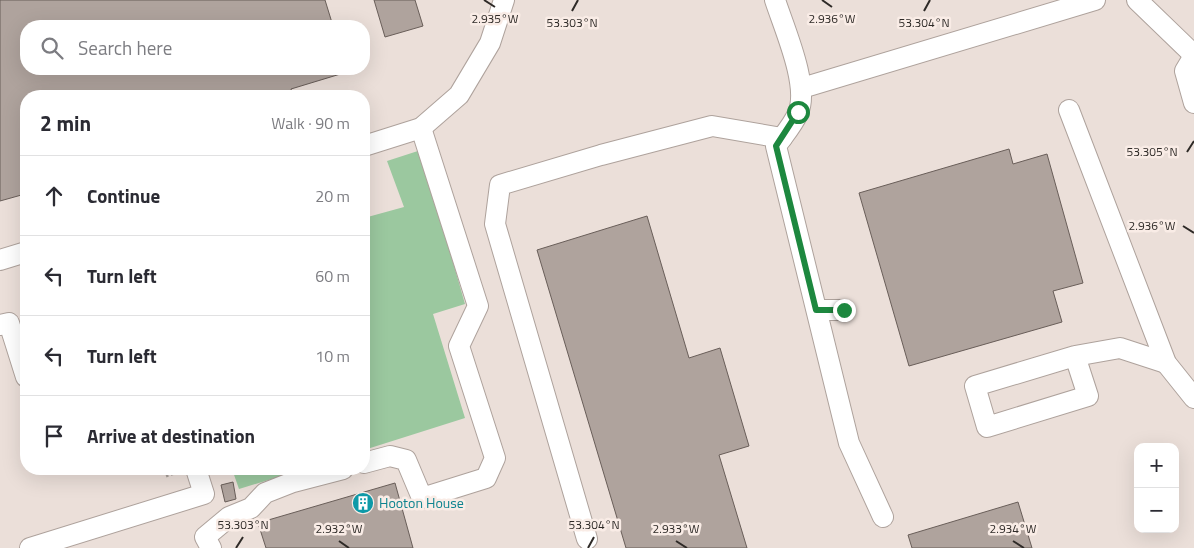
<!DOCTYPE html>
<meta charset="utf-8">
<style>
:root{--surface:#fff;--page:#f2f2f3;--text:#2b2b33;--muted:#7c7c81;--line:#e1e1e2}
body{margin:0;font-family:"Titillium Web",sans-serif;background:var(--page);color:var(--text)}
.controls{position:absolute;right:15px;bottom:15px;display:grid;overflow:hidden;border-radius:10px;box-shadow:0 5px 20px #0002}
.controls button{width:45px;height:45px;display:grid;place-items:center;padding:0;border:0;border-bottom:1px solid var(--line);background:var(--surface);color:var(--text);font:25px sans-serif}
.stop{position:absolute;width:15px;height:15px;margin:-11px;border:4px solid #1d883f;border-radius:50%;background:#fff}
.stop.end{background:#1d883f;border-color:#fff;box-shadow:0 1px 5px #0008}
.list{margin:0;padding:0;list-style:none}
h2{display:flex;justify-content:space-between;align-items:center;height:65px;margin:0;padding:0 20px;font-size:21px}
h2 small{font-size:16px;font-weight:400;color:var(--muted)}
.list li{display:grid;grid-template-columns:32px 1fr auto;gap:15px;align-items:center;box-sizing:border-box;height:80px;padding:0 20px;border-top:1px solid var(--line)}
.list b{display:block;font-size:19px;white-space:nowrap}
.list em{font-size:16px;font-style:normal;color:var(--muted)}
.icon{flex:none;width:28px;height:28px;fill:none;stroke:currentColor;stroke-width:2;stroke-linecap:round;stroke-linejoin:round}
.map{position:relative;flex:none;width:1194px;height:548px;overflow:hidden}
.search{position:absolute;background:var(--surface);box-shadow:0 5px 20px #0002;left:20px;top:20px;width:350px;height:55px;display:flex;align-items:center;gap:12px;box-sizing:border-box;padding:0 18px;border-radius:20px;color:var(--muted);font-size:19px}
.panel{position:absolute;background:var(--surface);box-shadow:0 5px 20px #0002;left:20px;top:90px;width:350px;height:385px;border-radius:20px}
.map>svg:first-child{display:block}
</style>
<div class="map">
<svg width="1194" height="548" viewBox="0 0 1194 548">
<rect width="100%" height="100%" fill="#ebdfd9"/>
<g fill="#9bc89f">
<path d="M421 150 465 304 433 314 465 418 364 450V218L404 207 387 161Z"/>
<path d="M232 469H304L239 489Z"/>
</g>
<g fill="#afa39d" stroke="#695e59">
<path d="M0 0H325L333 26H26V69H346L347 72 291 89 293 96H26V195L25 194 0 201Z"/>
<path d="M374 0H415L423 26 385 37Z"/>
<path d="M1009 149 1013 164 1047 154 1083 283 1053 291 1062 322 909 366 859 193Z"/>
<path d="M647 216 689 358 720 348 749 446 719 455 747 548H626L537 250Z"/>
<path d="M233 482 236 499 225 502 221 485Z"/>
<path d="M395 483 413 548H266L258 523Z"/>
<path d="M1018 502 1032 548H912L908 535Z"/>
</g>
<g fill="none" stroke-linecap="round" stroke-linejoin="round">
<g stroke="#aea29c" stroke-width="22">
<g id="minor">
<path d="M775 0C784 28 810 86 798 113 793 125 783 136 776 146L849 443 883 517"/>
<path d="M1137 0 1194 55"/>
<path d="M1194 56 1185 71 1194 103"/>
<path d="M802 88 1095 0"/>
<path d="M1069 110 1166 363 1194 398"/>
<path d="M364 146 421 128 459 95 490 43 504 0"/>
<path d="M0 260 26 252"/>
<path d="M817 310H843"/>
<path d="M0 325 9 323 26 377"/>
<path d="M1075 356 975 386 987 427 1088 396 1075 356 1120 348 1166 363"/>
<path d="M364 463 390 456 406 460 422 498 486 478 495 458 459 346 478 306 421 128"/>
<path d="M587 539 495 224 500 185 601 155 712 126 782 138"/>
<path d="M30 548 204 494 196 469"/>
<path d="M211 548 205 537 229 517 251 508 265 493 293 482 343 469"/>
</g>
</g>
<g stroke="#a69d98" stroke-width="3" stroke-dasharray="2.5 2.5" stroke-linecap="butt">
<path d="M255 469 267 473"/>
<path d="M166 476 180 471"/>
</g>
<use href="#minor" stroke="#fff" stroke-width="20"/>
</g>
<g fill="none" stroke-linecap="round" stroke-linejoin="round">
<path stroke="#1d883f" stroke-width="6" d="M798 112 776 146 816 310H844"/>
</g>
<path fill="none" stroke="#2e2a27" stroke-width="2" d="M484 0 495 7M822 0 832 7M572 11 578 0M924 11 930 0M1187 152 1194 141M1183 226 1194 233M339 541 349 548M676 541 687 548M1013 541 1024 548M236 548 243 537M588 548 594 537"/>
<defs>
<g id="building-disc" transform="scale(1.125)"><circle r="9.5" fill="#0f9aa8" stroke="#f9ece6"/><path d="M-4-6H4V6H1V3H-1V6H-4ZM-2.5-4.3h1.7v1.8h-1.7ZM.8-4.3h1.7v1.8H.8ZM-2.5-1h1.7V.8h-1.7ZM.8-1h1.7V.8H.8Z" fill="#fff"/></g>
</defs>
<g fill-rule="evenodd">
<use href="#building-disc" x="363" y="503"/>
</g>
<g text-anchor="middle" stroke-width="5" stroke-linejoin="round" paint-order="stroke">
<g font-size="14" fill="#0d838f" stroke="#f9ece6" text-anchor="start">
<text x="379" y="508">Hooton House</text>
</g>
</g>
<g font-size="12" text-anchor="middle" fill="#2e2a27" stroke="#f9ece6" stroke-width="5" stroke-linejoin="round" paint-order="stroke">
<text x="495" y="23">2.935°W</text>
<text x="832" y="23">2.936°W</text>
<text x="572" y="27">53.303°N</text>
<text x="924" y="27">53.304°N</text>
<text x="1152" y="156">53.305°N</text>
<text x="1152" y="230">2.936°W</text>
<text x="243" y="529">53.303°N</text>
<text x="594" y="529">53.304°N</text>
<text x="339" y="533">2.932°W</text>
<text x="676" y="533">2.933°W</text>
<text x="1013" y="533">2.934°W</text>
</g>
</svg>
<div class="controls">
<button>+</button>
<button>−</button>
</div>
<div class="stop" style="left:798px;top:112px"></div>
<div class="stop end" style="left:844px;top:310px"></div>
<div class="search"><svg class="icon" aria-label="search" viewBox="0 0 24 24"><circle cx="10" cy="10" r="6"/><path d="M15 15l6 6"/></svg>Search here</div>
<section class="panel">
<h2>2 min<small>Walk · 90 m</small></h2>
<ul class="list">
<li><svg class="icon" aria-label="ahead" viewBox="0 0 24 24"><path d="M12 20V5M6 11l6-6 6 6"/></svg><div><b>Continue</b></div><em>20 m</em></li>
<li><svg class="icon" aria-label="left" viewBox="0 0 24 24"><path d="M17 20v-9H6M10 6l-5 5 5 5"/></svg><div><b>Turn left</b></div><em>60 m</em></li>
<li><svg class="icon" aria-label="left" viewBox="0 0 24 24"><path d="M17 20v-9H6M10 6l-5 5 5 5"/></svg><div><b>Turn left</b></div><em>10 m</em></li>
<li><svg class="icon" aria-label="arrive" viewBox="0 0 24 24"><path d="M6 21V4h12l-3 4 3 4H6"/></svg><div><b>Arrive at destination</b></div></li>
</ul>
</section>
</div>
